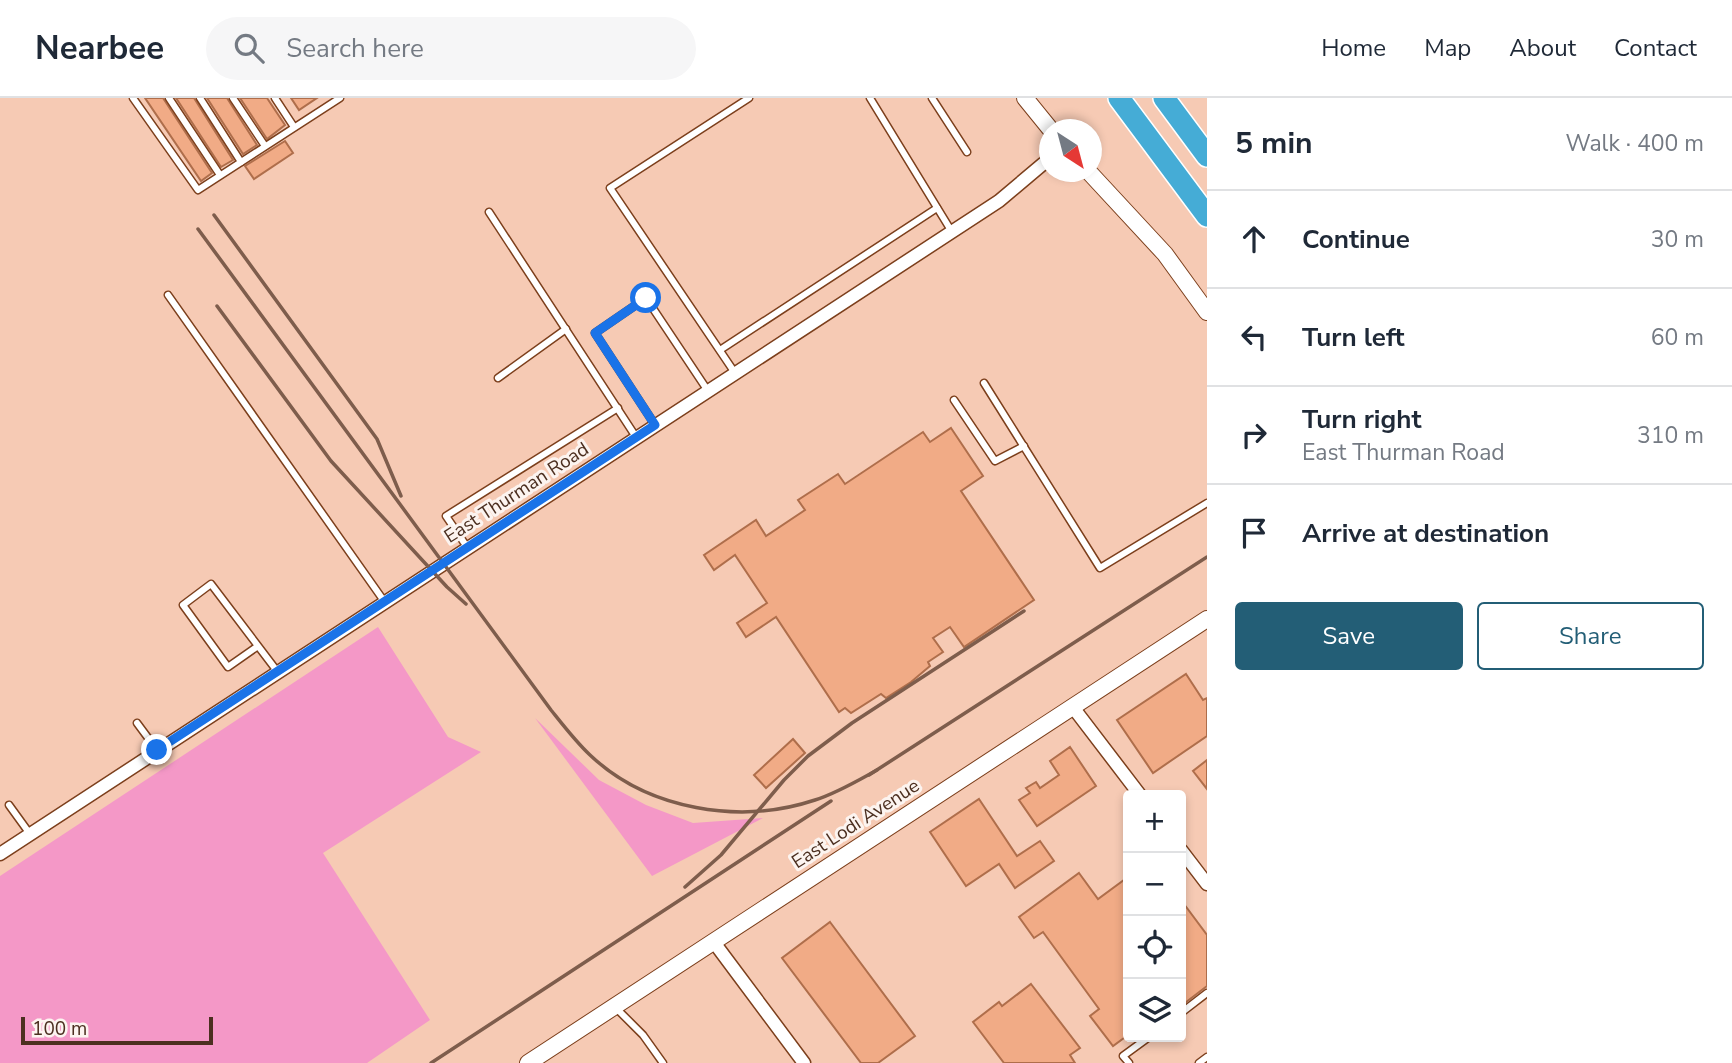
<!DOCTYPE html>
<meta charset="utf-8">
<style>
:root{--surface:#fff;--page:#f6f6f7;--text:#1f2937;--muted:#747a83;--line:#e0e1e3;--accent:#235e76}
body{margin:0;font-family:"Nunito Sans",sans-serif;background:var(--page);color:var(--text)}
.controls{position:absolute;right:21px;bottom:21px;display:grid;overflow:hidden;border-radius:7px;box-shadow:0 4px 10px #0003}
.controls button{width:63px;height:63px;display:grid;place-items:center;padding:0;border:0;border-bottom:2px solid var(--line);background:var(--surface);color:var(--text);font:35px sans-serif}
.compass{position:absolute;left:1039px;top:21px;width:63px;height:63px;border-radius:50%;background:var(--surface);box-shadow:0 4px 10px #0003;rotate:144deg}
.scale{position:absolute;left:21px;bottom:18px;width:192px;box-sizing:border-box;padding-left:7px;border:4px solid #4c2f20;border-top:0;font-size:19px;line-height:24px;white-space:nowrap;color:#4c2f20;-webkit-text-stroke:5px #fcf4f0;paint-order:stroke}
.stop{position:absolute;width:21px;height:21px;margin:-16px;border:5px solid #1a73e8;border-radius:50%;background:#fff}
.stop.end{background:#1a73e8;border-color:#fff;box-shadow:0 2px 7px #0008}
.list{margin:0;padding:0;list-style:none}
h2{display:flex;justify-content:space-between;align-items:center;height:91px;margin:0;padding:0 28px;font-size:30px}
h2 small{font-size:23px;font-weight:400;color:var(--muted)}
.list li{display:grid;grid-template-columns:46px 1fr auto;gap:21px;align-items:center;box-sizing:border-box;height:98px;padding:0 28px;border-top:2px solid var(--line)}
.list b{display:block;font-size:26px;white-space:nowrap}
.list p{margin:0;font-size:23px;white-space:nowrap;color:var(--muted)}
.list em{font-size:23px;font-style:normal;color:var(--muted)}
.actions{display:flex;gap:14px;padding:21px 28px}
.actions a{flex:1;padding:16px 0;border:2px solid var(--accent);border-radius:7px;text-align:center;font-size:24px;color:var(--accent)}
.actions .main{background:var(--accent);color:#fff}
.icon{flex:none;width:38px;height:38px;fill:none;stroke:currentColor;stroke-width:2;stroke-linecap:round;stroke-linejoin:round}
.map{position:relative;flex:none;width:1207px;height:965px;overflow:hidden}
header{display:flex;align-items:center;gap:42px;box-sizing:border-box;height:98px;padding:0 35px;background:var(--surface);border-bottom:2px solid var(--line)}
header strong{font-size:33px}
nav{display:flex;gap:38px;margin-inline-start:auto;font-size:24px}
.search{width:490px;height:63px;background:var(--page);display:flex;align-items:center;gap:18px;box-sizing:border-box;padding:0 24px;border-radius:38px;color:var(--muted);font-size:26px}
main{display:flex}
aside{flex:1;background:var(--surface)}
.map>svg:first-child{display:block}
</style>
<header>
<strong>Nearbee</strong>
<div class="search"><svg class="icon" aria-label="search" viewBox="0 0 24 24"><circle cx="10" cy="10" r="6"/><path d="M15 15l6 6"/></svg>Search here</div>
<nav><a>Home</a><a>Map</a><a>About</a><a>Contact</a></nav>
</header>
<main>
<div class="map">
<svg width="1207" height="965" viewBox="0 0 1207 965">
<rect width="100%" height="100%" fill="#f6cab4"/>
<g fill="#f498c7">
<path d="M378 529 448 639 481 654 323 755 430 922 367 965H0V778Z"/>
<path d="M535 620 599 682 646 707 693 725 763 720 652 778Z"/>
</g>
<g fill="#f1ab86" stroke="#af6e4b" stroke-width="2">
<path d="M145 0H163L212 75 201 83Z"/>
<path d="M176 0H194L233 62 221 69Z"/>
<path d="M207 0H227L257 47 243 56Z"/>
<path d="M240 0H267L285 27 267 41Z"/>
<path d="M291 0H317L299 12Z"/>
<path d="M285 43 293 55 254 81 245 68Z"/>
<path d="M951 330 983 378 961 393 1034 502 964 549 950 529 933 540 943 554 928 564 930 568 911 584 886 600 881 596 851 615 845 610 839 614 776 519 746 539 737 525 767 505 735 457 714 472 704 457 756 422 766 438 805 412 798 402 838 376 845 386 923 334 930 344Z"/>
<path d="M1186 576 1203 602 1207 600V638L1153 675 1117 622Z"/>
<path d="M793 641 805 655 766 690 754 677Z"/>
<path d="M1070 649 1096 688 1037 728 1019 702 1030 695 1026 690 1036 684 1040 690 1059 677 1050 663Z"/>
<path d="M1207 662V691L1193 673Z"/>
<path d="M979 701 1017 758 1040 743 1054 763 1015 790 999 766 966 788 930 734Z"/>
<path d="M1079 775 1098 801 1128 779V937L1113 948 1090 918 1099 911 1043 834 1034 840 1019 819Z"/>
<path d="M1181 802 1207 837V888L1181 908Z"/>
<path d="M830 824 915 938 878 965H861L782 860Z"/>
<path d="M1031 886 1080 950 1070 957 1075 965H1004L973 924 999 904 1002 908Z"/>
</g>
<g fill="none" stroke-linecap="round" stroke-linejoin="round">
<g stroke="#7c3f1c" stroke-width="9">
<g id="lane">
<path d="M133 0 198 92 340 0"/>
<path d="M169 0 220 77"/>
<path d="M200 0 241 64"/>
<path d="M233 0 265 48"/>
<path d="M275 0 294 29"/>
<path d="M870 0 952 134"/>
<path d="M932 0 967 54"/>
<path d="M489 114 636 339"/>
<path d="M168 197 384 503"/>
<path d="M720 252 937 110"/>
<path d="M735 275 610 90 749 0"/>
<path d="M498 280 566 231"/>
<path d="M984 285 1100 470 1207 405"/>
<path d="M954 302 995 363 1024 348"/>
<path d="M655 327 595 235 646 200 708 293"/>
<path d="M467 449 446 418 618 310"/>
<path d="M258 548 228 569 183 507 211 486 277 573"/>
<path d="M137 625 157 652"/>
<path d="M9 707 30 736"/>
<path d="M616 910 643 937 663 965"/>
<path d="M1181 915 1207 895"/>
<path d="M1129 965 1123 958 1149 939"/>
<path d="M1199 965 1207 959"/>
</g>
</g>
<g stroke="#7c3f1c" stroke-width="15">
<g id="street">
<path d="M1072 608 1140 697"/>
<path d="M1181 752 1207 786"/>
<path d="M0 756 999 103 1050 60"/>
<path d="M713 843 804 965"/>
</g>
</g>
<g stroke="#7c3f1c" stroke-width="18">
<g id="secondary">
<path d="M1025 0 1051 32"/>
<path d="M1089 74 1165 156 1207 214"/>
<path d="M528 965 1207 521"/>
</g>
</g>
<g stroke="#fff" stroke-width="24">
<g id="highway">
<path d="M1119 0 1207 118"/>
<path d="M1164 0 1207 58"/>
</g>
</g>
<use href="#lane" stroke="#fff" stroke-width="6"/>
<use href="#street" stroke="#fff" stroke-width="12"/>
<use href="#secondary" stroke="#fff" stroke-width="16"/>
<use href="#highway" stroke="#45acd6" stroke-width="21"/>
<g stroke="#7e5d4c" stroke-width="3.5">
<path d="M214 117 377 341 401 398"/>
<path d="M198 131 551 612C563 627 576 644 590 657 648 712 740 727 815 702 837 695 857 683 877 672"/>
<path d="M217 208 331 363 447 489 466 506"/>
<path d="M869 677 1207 459"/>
<path d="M685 789 721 757 784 682 808 658 852 625 1024 513"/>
<path d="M431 965 831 703"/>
</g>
</g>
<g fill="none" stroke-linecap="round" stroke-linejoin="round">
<path stroke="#1a73e8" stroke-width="9" d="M157 652 655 327 595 235 646 200"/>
</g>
<g text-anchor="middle" stroke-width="6" stroke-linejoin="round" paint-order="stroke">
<g font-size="19" fill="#4c2f20" stroke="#fcf4f0">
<text transform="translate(516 394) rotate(-33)" y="7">East Thurman Road</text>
<text transform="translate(855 725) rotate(-33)" y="7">East Lodi Avenue</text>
</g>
</g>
</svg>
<div class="controls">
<button>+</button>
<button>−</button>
<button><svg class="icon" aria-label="locate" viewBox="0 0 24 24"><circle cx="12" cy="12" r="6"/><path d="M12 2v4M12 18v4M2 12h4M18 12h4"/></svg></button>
<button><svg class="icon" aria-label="layers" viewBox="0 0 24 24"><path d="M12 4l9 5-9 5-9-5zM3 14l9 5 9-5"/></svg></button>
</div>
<svg class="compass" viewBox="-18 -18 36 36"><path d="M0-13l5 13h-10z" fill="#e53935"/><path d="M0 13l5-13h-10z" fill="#747a83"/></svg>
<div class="scale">100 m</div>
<div class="stop" style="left:646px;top:200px"></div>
<div class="stop end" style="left:157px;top:652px"></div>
</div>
<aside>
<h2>5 min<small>Walk · 400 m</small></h2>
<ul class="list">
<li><svg class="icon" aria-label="ahead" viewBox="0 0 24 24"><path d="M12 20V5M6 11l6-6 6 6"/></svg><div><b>Continue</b></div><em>30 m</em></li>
<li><svg class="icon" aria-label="left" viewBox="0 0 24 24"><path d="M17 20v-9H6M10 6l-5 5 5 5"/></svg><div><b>Turn left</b></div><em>60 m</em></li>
<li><svg class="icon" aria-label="right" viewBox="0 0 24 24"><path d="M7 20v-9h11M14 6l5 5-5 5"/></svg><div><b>Turn right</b><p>East Thurman Road</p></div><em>310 m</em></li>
<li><svg class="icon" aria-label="arrive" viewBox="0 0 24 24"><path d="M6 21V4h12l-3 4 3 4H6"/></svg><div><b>Arrive at destination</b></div></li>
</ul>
<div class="actions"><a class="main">Save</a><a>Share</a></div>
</aside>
</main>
